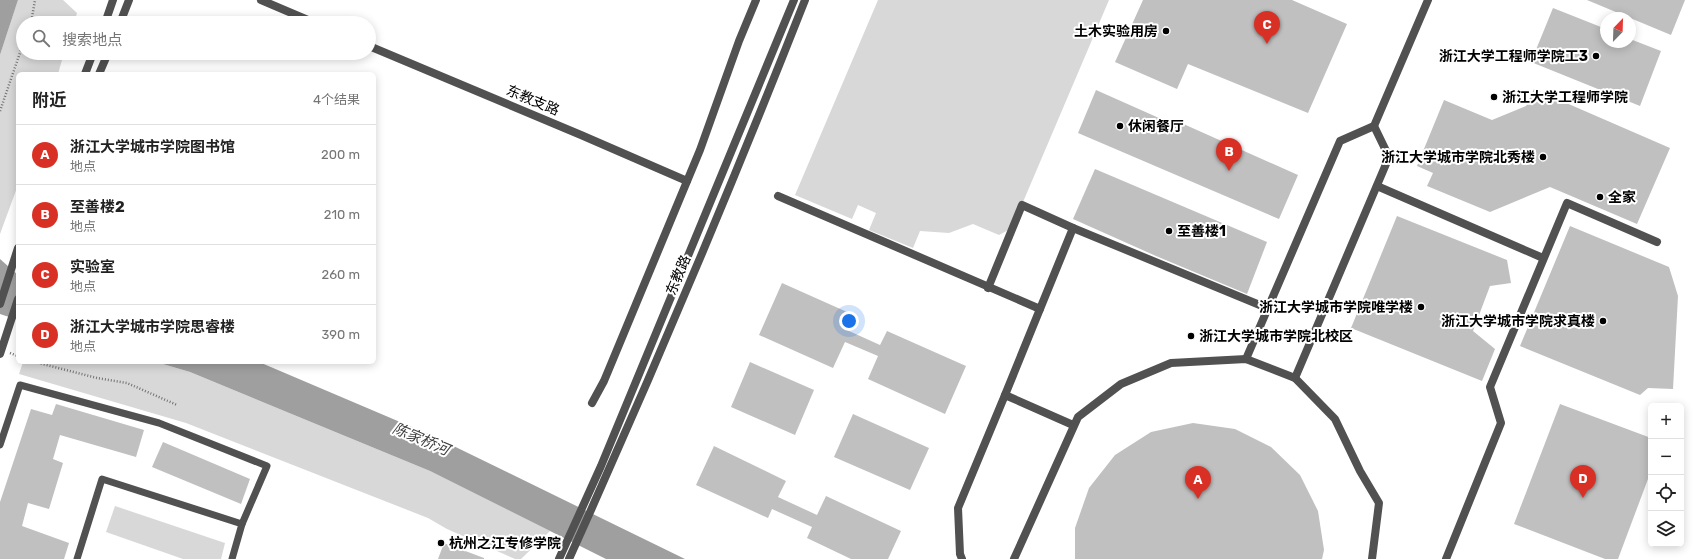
<!DOCTYPE html>
<html lang="zh">
<meta charset="utf-8">
<style>
:root{--surface:#fff;--page:#f6f6f6;--text:#222;--muted:#767676;--line:#e0e0e0;--accent:#d93025}
body{margin:0;font-family:Rubik,"Noto Sans SC",sans-serif;background:var(--page);color:var(--text)}
.controls{position:absolute;right:12px;bottom:12px;display:grid;overflow:hidden;border-radius:6px;box-shadow:0 2px 10px #0003}
.controls button{width:36px;height:36px;display:grid;place-items:center;padding:0;border:0;border-bottom:1px solid var(--line);background:var(--surface);color:var(--text);font:20px sans-serif}
.compass{position:absolute;left:1600px;top:12px;width:36px;height:36px;border-radius:50%;background:var(--surface);box-shadow:0 2px 10px #0003;rotate:23deg}
.you{position:absolute;left:849px;top:321px;width:14px;height:14px;margin:-10px;border:3px solid #fff;border-radius:50%;background:#1a73e8;box-shadow:0 0 0 6px #1a73e833}
.badge{display:grid;place-items:center;width:26px;height:26px;border-radius:50%;background:var(--accent);color:#fff;font-size:13px;font-weight:700}
.pin{position:absolute;translate:-50% -33px;filter:drop-shadow(0 1px 2px #0008)}
.pin::after{content:'';position:absolute;top:21px;width:14px;height:12px;background:inherit;clip-path:polygon(0 0,100% 0,50% 100%)}
.list{margin:0;padding:0;list-style:none}
h2{display:flex;justify-content:space-between;align-items:center;height:52px;margin:0;padding:0 16px;font-size:17px}
h2 small{font-size:13px;font-weight:400;color:var(--muted)}
.list li{display:grid;grid-template-columns:26px 1fr auto;gap:12px;align-items:center;box-sizing:border-box;height:60px;padding:0 16px;border-top:1px solid var(--line)}
.list b{display:block;font-size:15px;white-space:nowrap}
.list p{margin:0;font-size:13px;white-space:nowrap;color:var(--muted)}
.list em{font-size:13px;font-style:normal;color:var(--muted)}
.icon{flex:none;width:22px;height:22px;fill:none;stroke:currentColor;stroke-width:2;stroke-linecap:round;stroke-linejoin:round}
.map{position:relative;flex:none;width:1696px;height:559px;overflow:hidden}
.search{position:absolute;background:var(--surface);box-shadow:0 2px 10px #0003;left:16px;top:16px;width:360px;height:44px;display:flex;align-items:center;gap:10px;box-sizing:border-box;padding:0 14px;border-radius:22px;color:var(--muted);font-size:15px}
.panel{position:absolute;background:var(--surface);box-shadow:0 2px 10px #0003;left:16px;top:72px;width:360px;height:292px;border-radius:6px}
.map>svg:first-child{display:block}
</style>
<div class="map">
<svg width="1696" height="559" viewBox="0 0 1696 559">
<rect width="100%" height="100%" fill="#fff"/>
<g fill="#d8d8d8">
<path d="M18 0H63L77 13 74 23H23V53H64L58 74H18V185L0 234V55Z"/>
<path d="M878 0H1109L1012 228 999 235 973 224 949 233 920 231 913 248 869 230 876 213 858 205 852 219 795 195Z"/>
<path d="M23 362H156L190 372 430 471 550 531 521 559H515L447 529 428 518 186 423 19 374Z"/>
<path d="M115 506 225 543 221 559H183L106 532Z"/>
</g>
<g fill="#9f9f9f">
<path d="M0 0H18L0 55Z"/>
<path d="M0 259 18 275V320L0 314Z"/>
<path d="M156 362H259L433 436 685 559H606L430 471 190 372Z"/>
</g>
<g fill="#c0c0c0">
<path d="M1143 0H1292L1347 24 1308 113 1188 64 1177 89 1115 62Z"/>
<path d="M1587 0H1685L1671 35Z"/>
<path d="M1553 8 1606 29V42H1630V39L1661 51 1640 106 1531 62Z"/>
<path d="M1534 89 1670 148 1637 224 1550 187 1490 212 1427 186 1433 173 1417 166 1444 100 1492 120 1526 106Z"/>
<path d="M1096 90 1177 126 1179 122 1298 175 1279 219 1078 133Z"/>
<path d="M1095 169 1267 242 1247 294 1156 256 1073 219Z"/>
<path d="M1397 216 1507 260 1511 283 1490 286 1473 331 1495 349 1482 381 1351 328Z"/>
<path d="M1570 226 1669 267 1678 296 1673 389 1648 388 1640 395 1520 346Z"/>
<path d="M782 283 856 316 849 331 880 345 887 331 966 366 945 414 868 379 878 356 845 342 833 368 759 335Z"/>
<path d="M750 362 814 390 795 435 731 407Z"/>
<path d="M56 404 144 430 136 457 60 435 53 459 63 463 49 509 28 503 22 526 69 543 64 559H0V502L31 409 52 415Z"/>
<path d="M1560 404 1651 438V471L1618 559H1605L1514 524Z"/>
<path d="M853 414 929 448 910 490 834 457Z"/>
<path d="M1193 423 1235 429 1271 447 1300 475 1318 511 1324 550 1322 559H1075V528L1089 488 1115 455 1151 432Z"/>
<path d="M163 442 250 479 241 504 152 467Z"/>
<path d="M714 446 786 481 778 497 817 515 826 496 901 531 888 559H851L807 538 812 527 772 509 768 518 696 485Z"/>
<path d="M444 543 484 558V559H438Z"/>
</g>
<g fill="none" stroke-linecap="round" stroke-linejoin="round">
<g stroke="#737373" stroke-width="2.5" stroke-dasharray="1 2" stroke-linecap="butt">
<path d="M31 23 35 0"/>
<path d="M0 111 23 44"/>
<path d="M10 353 18 356"/>
<path d="M35 362 97 378 127 383 177 405"/>
</g>
<g stroke="#515151" stroke-width="7">
<path d="M0 445 20 385 159 423 267 466 242 524"/>
<path d="M77 559 102 479 242 524 232 559"/>
</g>
<g stroke="#515151" stroke-width="8">
<path d="M261 0 315 23"/>
<path d="M369 46 581 135 687 181"/>
<path d="M1377 186 1543 258"/>
<path d="M778 196 1040 309 1005 395"/>
<path d="M1073 228 1267 308"/>
<path d="M988 288 1022 205 1073 228 1040 309"/>
<path d="M1246 359 1340 141 1374 126 1428 0"/>
<path d="M1295 378 1389 157 1374 126"/>
<path d="M592 403 604 381 700 150 739 41 756 0"/>
<path d="M962 559 960 554 958 508 1005 395 1073 425"/>
<path d="M1014 559 1078 417 1121 384 1171 363 1246 359 1295 378 1335 419 1360 471 1379 503 1372 559"/>
<path d="M1446 559 1501 423 1490 387 1567 203 1657 242"/>
</g>
<g stroke="#515151" stroke-width="8">
<path d="M105 23 113 0"/>
<path d="M120 23 129 0"/>
<path d="M85 74 93 53"/>
<path d="M99 74 108 53"/>
<path d="M0 304 18 248"/>
<path d="M559 559 601 466 794 0"/>
<path d="M569 559C652 375 731 188 805 0"/>
</g>
<path stroke="#515151" stroke-width="8" d="M0 354 18 299"/>
</g>
<g fill="#000" stroke="#fff" stroke-width="1.5">
<circle cx="1166" cy="31" r="4"/>
<circle cx="1596" cy="56" r="4"/>
<circle cx="1494" cy="97" r="4"/>
<circle cx="1120" cy="126" r="4"/>
<circle cx="1543" cy="157" r="4"/>
<circle cx="1600" cy="197" r="4"/>
<circle cx="1169" cy="231" r="4"/>
<circle cx="1421" cy="307" r="4"/>
<circle cx="1603" cy="321" r="4"/>
<circle cx="1191" cy="336" r="4"/>
<circle cx="441" cy="543" r="4"/>
</g>
<g text-anchor="middle" stroke-width="4" stroke-linejoin="round" paint-order="stroke">
<g font-size="14" font-weight="bold" fill="#000" stroke="#fff" text-anchor="start">
<text x="1158" y="36" text-anchor="end">土木实验用房</text>
<text x="1588" y="61" text-anchor="end">浙江大学工程师学院工3</text>
<text x="1502" y="102">浙江大学工程师学院</text>
<text x="1128" y="131">休闲餐厅</text>
<text x="1535" y="162" text-anchor="end">浙江大学城市学院北秀楼</text>
<text x="1608" y="202">全家</text>
<text x="1177" y="236">至善楼1</text>
<text x="1413" y="312" text-anchor="end">浙江大学城市学院唯学楼</text>
<text x="1595" y="326" text-anchor="end">浙江大学城市学院求真楼</text>
<text x="1199" y="341">浙江大学城市学院北校区</text>
<text x="449" y="548">杭州之江专修学院</text>
</g>
<g font-size="14" fill="#000" stroke="#fff">
<text transform="translate(533 100) rotate(23)" y="5">东教支路</text>
<text transform="translate(678 275) rotate(-67)" y="5">东教路</text>
</g>
<g font-size="15" font-style="italic" fill="#404040" stroke="#fff">
<text transform="translate(421 439) rotate(23)" y="5">陈家桥河</text>
</g>
</g>
</svg>
<div class="controls">
<button>+</button>
<button>−</button>
<button><svg class="icon" aria-label="locate" viewBox="0 0 24 24"><circle cx="12" cy="12" r="6"/><path d="M12 2v4M12 18v4M2 12h4M18 12h4"/></svg></button>
<button><svg class="icon" aria-label="layers" viewBox="0 0 24 24"><path d="M12 4l9 5-9 5-9-5zM3 14l9 5 9-5"/></svg></button>
</div>
<svg class="compass" viewBox="-18 -18 36 36"><path d="M0-13l5 13h-10z" fill="#e53935"/><path d="M0 13l5-13h-10z" fill="#767676"/></svg>
<div class="you"></div>
<div class="pin badge" style="left:1198px;top:499px">A</div>
<div class="pin badge" style="left:1229px;top:171px">B</div>
<div class="pin badge" style="left:1267px;top:44px">C</div>
<div class="pin badge" style="left:1583px;top:498px">D</div>
<div class="search"><svg class="icon" aria-label="search" viewBox="0 0 24 24"><circle cx="10" cy="10" r="6"/><path d="M15 15l6 6"/></svg>搜索地点</div>
<section class="panel">
<h2>附近<small>4个结果</small></h2>
<ul class="list">
<li><span class="badge">A</span><div><b>浙江大学城市学院图书馆</b><p>地点</p></div><em>200 m</em></li>
<li><span class="badge">B</span><div><b>至善楼2</b><p>地点</p></div><em>210 m</em></li>
<li><span class="badge">C</span><div><b>实验室</b><p>地点</p></div><em>260 m</em></li>
<li><span class="badge">D</span><div><b>浙江大学城市学院思睿楼</b><p>地点</p></div><em>390 m</em></li>
</ul>
</section>
</div>
